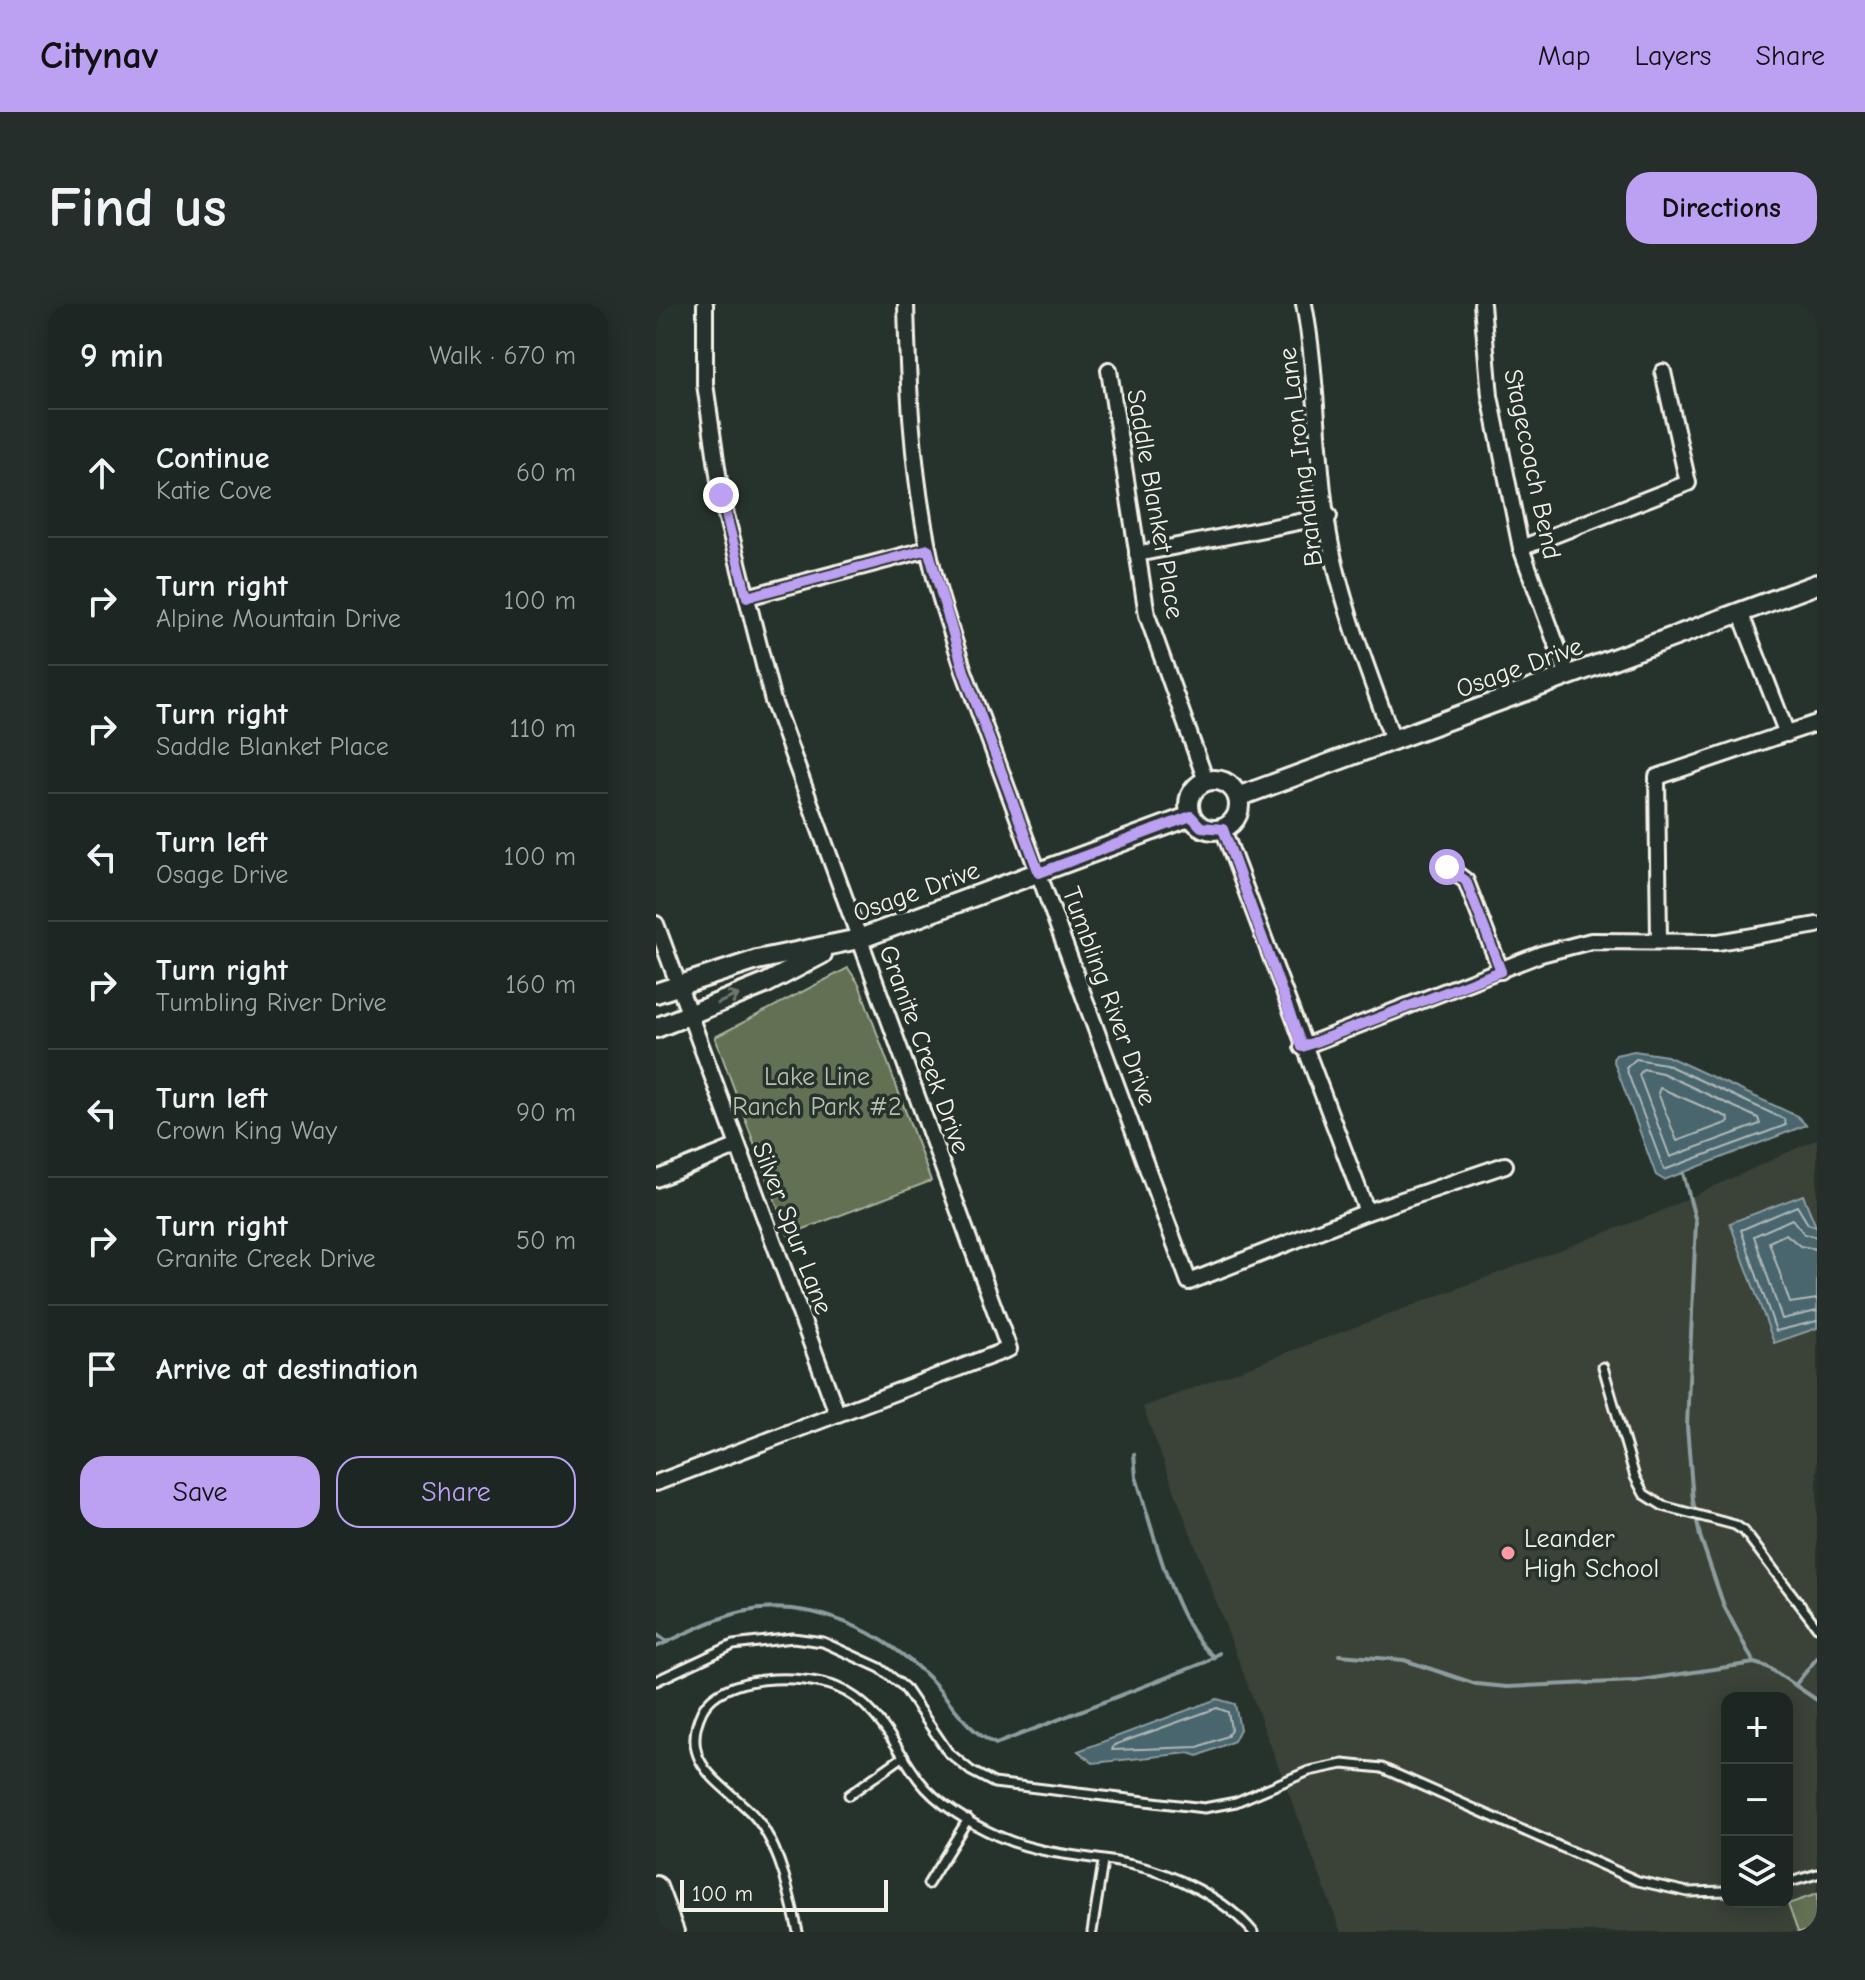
<!DOCTYPE html>
<meta charset="utf-8">
<style>
:root{--surface:#1c2622;--page:#252e2a;--text:#f1f3f6;--muted:#a0a5a5;--line:#3a4340;--accent:#bca0f2}
body{margin:0;font-family:"Comic Neue",sans-serif;background:var(--page);color:var(--text)}
.controls{position:absolute;right:24px;bottom:24px;display:grid;overflow:hidden;border-radius:16px;box-shadow:0 4px 20px #0003}
.controls button{width:72px;height:72px;display:grid;place-items:center;padding:0;border:0;border-bottom:2px solid var(--line);background:var(--surface);color:var(--text);font:40px sans-serif}
.scale{position:absolute;left:24px;bottom:20px;width:208px;box-sizing:border-box;padding-left:8px;border:4px solid #f4f1e8;border-top:0;font-size:22px;line-height:28px;white-space:nowrap;color:#f4f1e8;-webkit-text-stroke:6px #26332d;paint-order:stroke}
.stop{position:absolute;width:24px;height:24px;margin:-18px;border:6px solid #bca0f2;border-radius:50%;background:#fff}
.stop.end{background:#bca0f2;border-color:#fff;box-shadow:0 2px 8px #0008}
.list{margin:0;padding:0;list-style:none}
h2{display:flex;justify-content:space-between;align-items:center;height:104px;margin:0;padding:0 32px;font-size:34px}
h2 small{font-size:26px;font-weight:400;color:var(--muted)}
.list li{display:grid;grid-template-columns:52px 1fr auto;gap:24px;align-items:center;box-sizing:border-box;height:128px;padding:0 32px;border-top:2px solid var(--line)}
.list b{display:block;font-size:30px;white-space:nowrap}
.list p{margin:0;font-size:26px;white-space:nowrap;color:var(--muted)}
.list em{font-size:26px;font-style:normal;color:var(--muted)}
.actions{display:flex;gap:16px;padding:24px 32px}
.actions a{flex:1;padding:18px 0;border:2px solid var(--accent);border-radius:24px;text-align:center;font-size:28px;color:var(--accent)}
.actions .main{background:var(--accent);color:#111}
.icon{flex:none;width:44px;height:44px;fill:none;stroke:currentColor;stroke-width:2;stroke-linecap:round;stroke-linejoin:round}
.map{position:relative;flex:none;width:1161px;height:1628px;overflow:hidden;border-radius:24px}
header{display:flex;align-items:center;gap:48px;box-sizing:border-box;height:112px;padding:0 40px;background:var(--accent);color:#111}
header strong{font-size:38px}
nav{display:flex;gap:44px;margin-inline-start:auto;font-size:28px}
.intro{display:flex;align-items:center;justify-content:space-between;box-sizing:border-box;height:192px;padding:0 48px}
h1{margin:0;font-size:56px}
.button{padding:20px 36px;border-radius:24px;background:var(--accent);color:#111;font-size:28px;font-weight:700}
main{display:flex;gap:48px;padding:0 48px}
aside{flex:1;background:var(--surface);border-radius:24px;box-shadow:0 4px 20px #0003}
.map>svg:first-child{display:block}
</style>
<header>
<strong>Citynav</strong>
<nav><a>Map</a><a>Layers</a><a>Share</a></nav>
</header>
<div class="intro"><h1>Find us</h1><a class="button">Directions</a></div>
<main>
<aside>
<h2>9 min<small>Walk · 670 m</small></h2>
<ul class="list">
<li><svg class="icon" aria-label="ahead" viewBox="0 0 24 24"><path d="M12 20V5M6 11l6-6 6 6"/></svg><div><b>Continue</b><p>Katie Cove</p></div><em>60 m</em></li>
<li><svg class="icon" aria-label="right" viewBox="0 0 24 24"><path d="M7 20v-9h11M14 6l5 5-5 5"/></svg><div><b>Turn right</b><p>Alpine Mountain Drive</p></div><em>100 m</em></li>
<li><svg class="icon" aria-label="right" viewBox="0 0 24 24"><path d="M7 20v-9h11M14 6l5 5-5 5"/></svg><div><b>Turn right</b><p>Saddle Blanket Place</p></div><em>110 m</em></li>
<li><svg class="icon" aria-label="left" viewBox="0 0 24 24"><path d="M17 20v-9H6M10 6l-5 5 5 5"/></svg><div><b>Turn left</b><p>Osage Drive</p></div><em>100 m</em></li>
<li><svg class="icon" aria-label="right" viewBox="0 0 24 24"><path d="M7 20v-9h11M14 6l5 5-5 5"/></svg><div><b>Turn right</b><p>Tumbling River Drive</p></div><em>160 m</em></li>
<li><svg class="icon" aria-label="left" viewBox="0 0 24 24"><path d="M17 20v-9H6M10 6l-5 5 5 5"/></svg><div><b>Turn left</b><p>Crown King Way</p></div><em>90 m</em></li>
<li><svg class="icon" aria-label="right" viewBox="0 0 24 24"><path d="M7 20v-9h11M14 6l5 5-5 5"/></svg><div><b>Turn right</b><p>Granite Creek Drive</p></div><em>50 m</em></li>
<li><svg class="icon" aria-label="arrive" viewBox="0 0 24 24"><path d="M6 21V4h12l-3 4 3 4H6"/></svg><div><b>Arrive at destination</b></div></li>
</ul>
<div class="actions"><a class="main">Save</a><a>Share</a></div>
</aside>
<div class="map">
<svg width="1161" height="1628" viewBox="0 0 1161 1628">
<rect width="100%" height="100%" fill="#26332d"/>
<filter id="ink" filterUnits="userSpaceOnUse"><feTurbulence type="fractalNoise" baseFrequency=".0125" numOctaves="2"/><feDisplacementMap in="SourceGraphic" scale="16" xChannelSelector="R" yChannelSelector="G"/><feConvolveMatrix kernelMatrix="1 2 1 2 8 2 1 2 1" color-interpolation-filters="sRGB"/></filter>
<g filter="url(#ink)">
<path fill="#3b4238" fill-rule="evenodd" d="M1161 835V1628H685L487 1103 996 911ZM1071 1394H1131V1598H1071Z"/>
<g fill="#627153" stroke="#abb19e" stroke-width="2">
<path d="M192 664 203 680 275 877 132 931 59 733Z"/>
<path d="M1161 1590V1628H1142L1132 1600Z"/>
</g>
<g fill="#49656e" stroke="#8d9d9f" stroke-width="2">
<path d="M978 747 1011 752 1141 812 1150 821 1008 876 1000 871 957 755 960 751Z"/>
<path d="M1147 891 1161 925V1024L1118 1039 1074 919Z"/>
<path d="M561 1395 579 1400 584 1425 578 1437 542 1452 533 1449 437 1459 422 1447Z"/>
</g>
<g fill="none" stroke-linecap="round" stroke-linejoin="round">
<g stroke="#b0b9b7" stroke-width="2">
<path d="M980 755 1009 760 1128 815 1130 821 1008 866 970 764Z"/>
<path d="M987 765 1006 769 1102 814 1104 820 1014 853 983 771Z"/>
<path d="M1004 784 1071 813 1073 818 1021 837 1002 789Z"/>
<path d="M1161 923 1152 920 1141 902 1085 926 1120 1027 1161 1017"/>
<path d="M1161 933 1148 930 1136 915 1098 932 1126 1015 1161 1007"/>
<path d="M1161 945 1144 942 1130 930 1113 938 1134 999 1161 995"/>
<path d="M561 1404 572 1408 575 1425 571 1432 542 1443 456 1446 458 1441Z"/>
</g>
<g stroke="#8d9d9f" stroke-width="4">
<path d="M1027 869 1040 918 1031 1122 1037 1197 1044 1232 1068 1302 1098 1359"/>
<path d="M478 1150 480 1173C496 1222 518 1322 558 1353"/>
<path d="M0 1330 11 1338"/>
<path d="M0 1343C27 1331 56 1315 86 1308 154 1293 228 1327 275 1376 296 1398 310 1427 340 1440L550 1358 563 1349"/>
<path d="M683 1351 748 1356 820 1380 851 1383 978 1377 1098 1359 1112 1363 1161 1396"/>
<path d="M1140 1380 1161 1354"/>
</g>
<g stroke="#f4f1e8" stroke-width="13">
<g id="service">
<path d="M947 1063 979 1173 988 1190 1007 1202 1079 1221 1088 1227 1161 1323"/>
<path d="M0 1377 77 1341 137 1334 167 1338 224 1364 248 1383 292 1448 315 1467 338 1479 548 1504 580 1498 653 1467 687 1460 726 1464 982 1577 1032 1588 1071 1587"/>
<path d="M193 1491 248 1452"/>
<path d="M1131 1579 1161 1570"/>
<path d="M272 1580 312 1515"/>
<path d="M142 1628C134 1593 127 1556 108 1525 83 1484 17 1468 46 1407 65 1369 147 1370 180 1383 223 1400 238 1443 263 1476 281 1500 315 1520 342 1532 386 1552 431 1551 477 1561 519 1570 570 1595 597 1628"/>
<path d="M436 1628 447 1558"/>
</g>
</g>
<g stroke="#f4f1e8" stroke-width="20">
<g id="minor">
<path d="M250 0C252 82 256 163 272 243 280 285 295 326 308 367L533 978 711 908 849 861"/>
<path d="M648 0C664 84 659 172 678 256 692 317 716 377 737 436"/>
<path d="M826 0 834 92 865 244 912 372"/>
<path d="M453 66 491 311 550 477"/>
<path d="M865 244 1032 179 1007 68"/>
<path d="M481 250 673 212"/>
<path d="M91 293 272 245"/>
<path d="M1084 308 1131 430"/>
<path d="M567 525 711 908"/>
<path d="M791 563 810 577 845 667"/>
<path d="M0 620 181 1109"/>
<path d="M1003 637 1001 473 1161 419"/>
<path d="M646 743 885 650 935 637 1062 638 1161 621"/>
<path d="M0 875 80 843"/>
<path d="M0 1179 353 1045 117 397 65 191 49 80V0"/>
</g>
</g>
<g stroke="#f4f1e8" stroke-width="24">
<g id="tertiary">
<circle cx="558" cy="501" r="25"/>
<path d="M582 493 1161 280"/>
<path d="M0 689 101 656 203 635 535 512"/>
<path d="M0 724 109 680 166 650"/>
</g>
</g>
<g stroke="#f4f1e8" stroke-width="26">
<path id="secondary" d="M0 1583 17 1628"/>
</g>
<use href="#service" stroke="#26332d" stroke-width="7"/>
<use href="#minor" stroke="#26332d" stroke-width="14"/>
<use href="#tertiary" stroke="#26332d" stroke-width="18"/>
<use href="#secondary" stroke="#26332d" stroke-width="20"/>
</g>
<defs><path id="oneway-shaft" d="M-6 0H5M1.5-3L5.5 0L1.5 3" fill="none" stroke-width="1.6" stroke-linecap="round" stroke-linejoin="round" transform="scale(2)"/></defs>
<use stroke="#6e766e" href="#oneway-shaft" transform="translate(72 695) rotate(-23)"/>
</g>
<g fill="none" stroke-linecap="round" stroke-linejoin="round" filter="url(#ink)">
<path stroke="#bca0f2" stroke-width="10" d="M65 191 91 293 272 245 308 367 383 569 535 512 545 523 567 525 646 743 845 667 810 577 791 563"/>
</g>
<circle fill="#ff9aa2" stroke="#26332d" stroke-width="3" cx="852" cy="1249" r="8"/>
<g text-anchor="middle" stroke-width="7" stroke-linejoin="round" paint-order="stroke">
<g font-size="26" fill="#f4f1e8" stroke="#26332d">
<text transform="translate(644 153) rotate(-97)" y="9">Branding Iron Lane</text>
<text transform="translate(877 160) rotate(78)" y="9">Stagecoach Bend</text>
<text transform="translate(500 200) rotate(80)" y="9">Saddle Blanket Place</text>
<text transform="translate(863 363) rotate(-20)" y="9">Osage Drive</text>
<text transform="translate(260 587) rotate(-20)" y="9">Osage Drive</text>
<text transform="translate(454 692) rotate(70)" y="9">Tumbling River Drive</text>
<text transform="translate(269 745) rotate(70)" y="9">Granite Creek Drive</text>
<text transform="translate(137 924) rotate(69)" y="9">Silver Spur Lane</text>
</g>
<g font-size="26" fill="#babeac" stroke="#26332d">
<text x="161" y="781">Lake Line<tspan x="161" dy="30">Ranch Park #2</tspan></text>
</g>
<g font-size="26" fill="#f4f1e8" stroke="#26332d" text-anchor="start">
<text x="868" y="1243">Leander<tspan x="868" dy="30">High School</tspan></text>
</g>
</g>
</svg>
<div class="controls">
<button>+</button>
<button>−</button>
<button><svg class="icon" aria-label="layers" viewBox="0 0 24 24"><path d="M12 4l9 5-9 5-9-5zM3 14l9 5 9-5"/></svg></button>
</div>
<div class="scale">100 m</div>
<div class="stop" style="left:791px;top:563px"></div>
<div class="stop end" style="left:65px;top:191px"></div>
</div>
</main>
